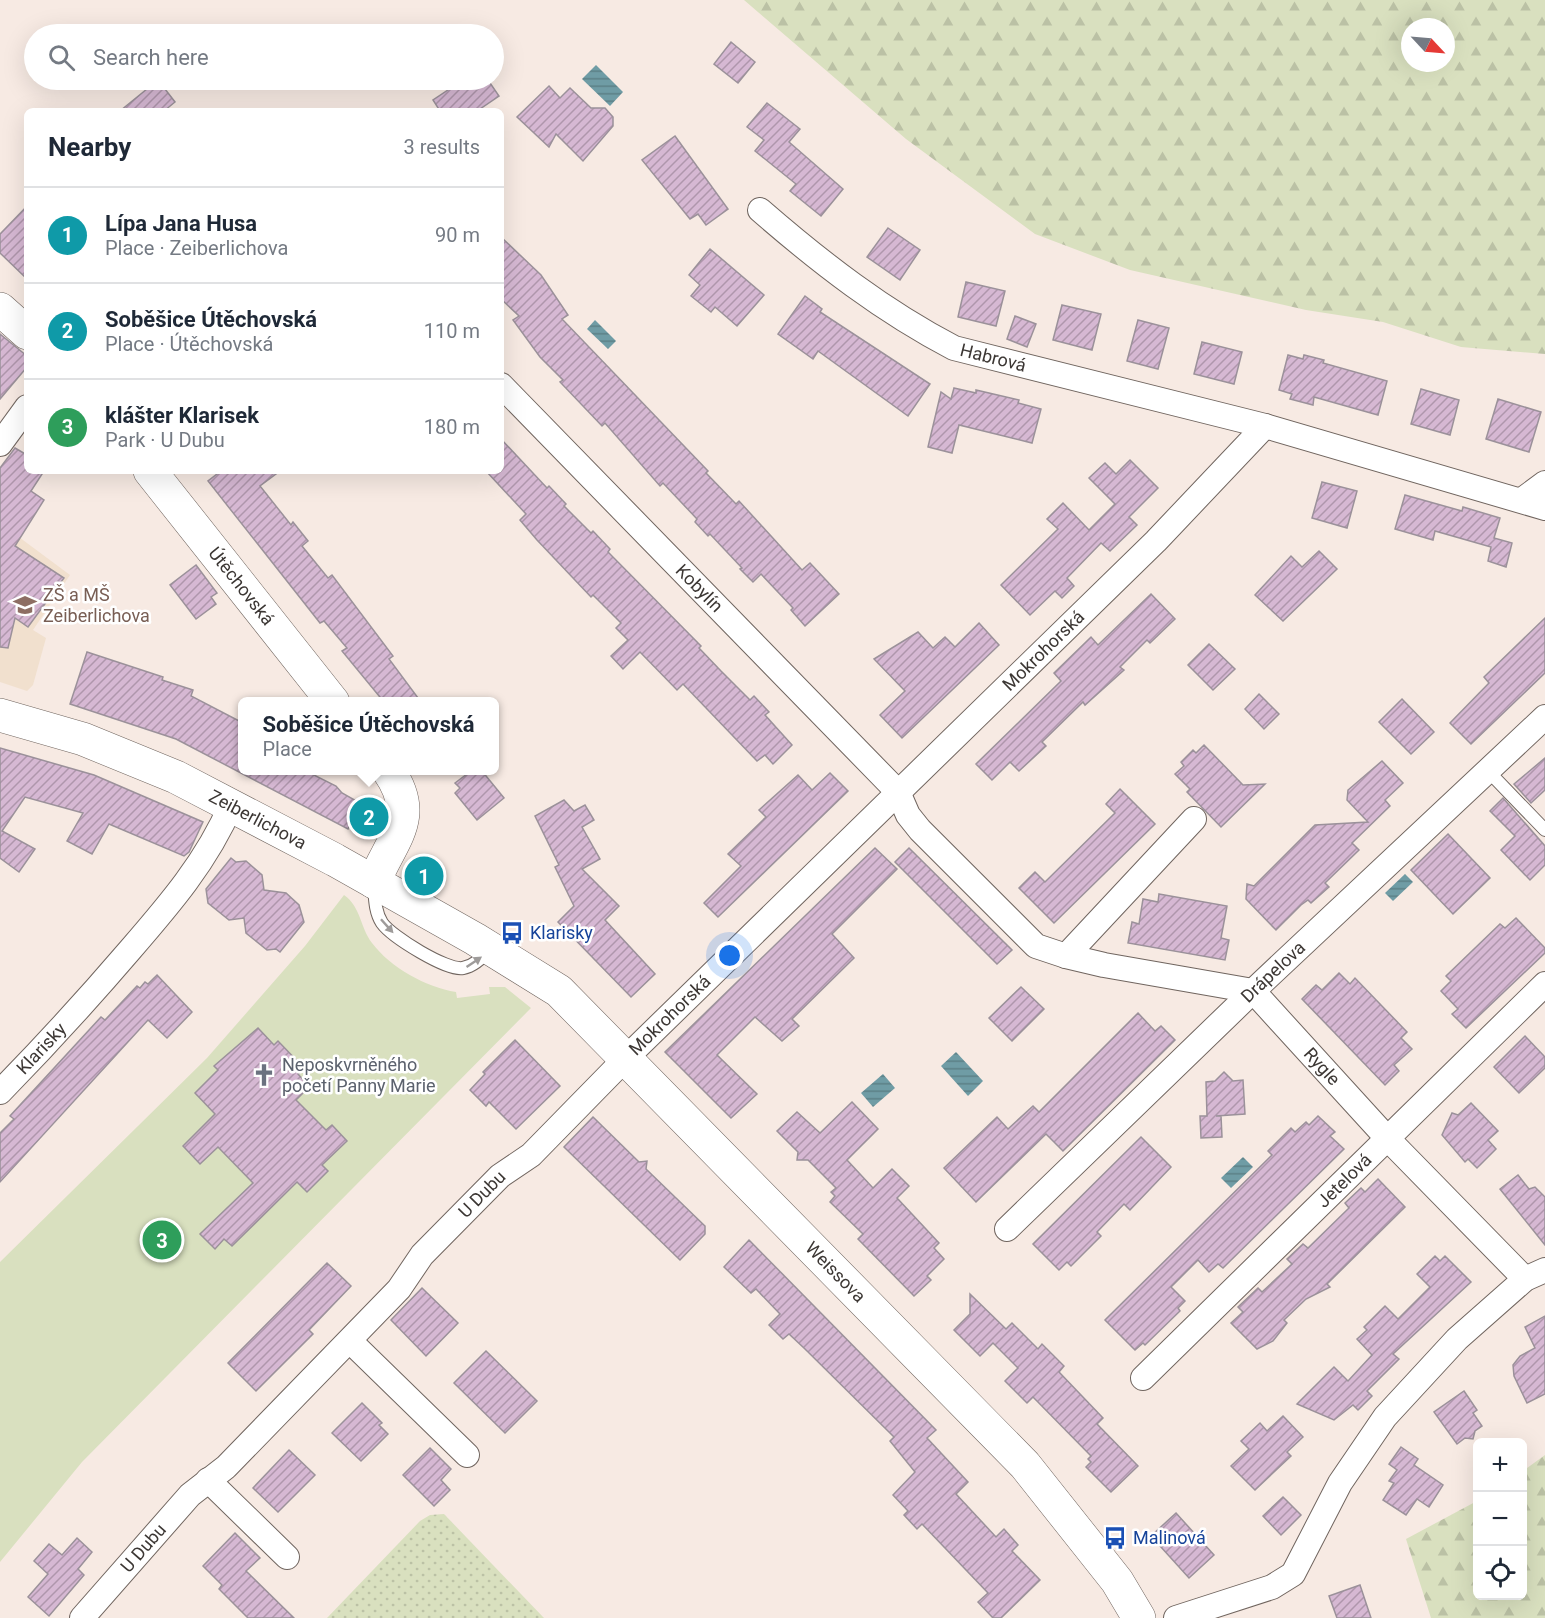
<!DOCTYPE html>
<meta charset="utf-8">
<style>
:root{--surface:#fff;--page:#f6f6f7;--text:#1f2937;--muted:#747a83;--line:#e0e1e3;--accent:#538c29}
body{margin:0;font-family:Roboto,sans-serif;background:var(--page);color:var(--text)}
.controls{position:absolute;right:18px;bottom:18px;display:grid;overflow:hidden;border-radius:9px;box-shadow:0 6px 24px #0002}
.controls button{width:54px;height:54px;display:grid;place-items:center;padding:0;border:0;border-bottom:2px solid var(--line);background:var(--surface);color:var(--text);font:30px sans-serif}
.compass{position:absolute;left:1401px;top:18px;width:54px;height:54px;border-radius:50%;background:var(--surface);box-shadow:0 6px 24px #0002;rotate:116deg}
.you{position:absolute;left:730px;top:956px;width:21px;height:21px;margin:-15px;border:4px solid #fff;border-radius:50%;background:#1a73e8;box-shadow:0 0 0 9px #1a73e833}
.badge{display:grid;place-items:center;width:39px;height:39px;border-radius:50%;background:var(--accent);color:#fff;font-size:20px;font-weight:700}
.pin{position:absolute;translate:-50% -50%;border:3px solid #fff;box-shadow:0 2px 6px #0006}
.popup{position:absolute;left:238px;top:697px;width:261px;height:78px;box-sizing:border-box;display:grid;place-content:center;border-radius:9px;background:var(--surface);filter:drop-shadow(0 2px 4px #0005);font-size:20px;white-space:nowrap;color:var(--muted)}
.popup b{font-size:22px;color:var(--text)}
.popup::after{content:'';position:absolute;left:50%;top:100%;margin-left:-12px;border:12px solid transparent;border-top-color:var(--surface)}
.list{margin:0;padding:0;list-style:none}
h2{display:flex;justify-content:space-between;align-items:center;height:78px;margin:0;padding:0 24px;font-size:26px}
h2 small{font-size:20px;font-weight:400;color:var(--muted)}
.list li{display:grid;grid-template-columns:39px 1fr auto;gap:18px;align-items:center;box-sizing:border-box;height:96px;padding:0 24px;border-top:2px solid var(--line)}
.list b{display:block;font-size:22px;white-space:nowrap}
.list p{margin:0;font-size:20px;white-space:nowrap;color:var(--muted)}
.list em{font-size:20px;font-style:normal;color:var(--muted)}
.icon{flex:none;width:33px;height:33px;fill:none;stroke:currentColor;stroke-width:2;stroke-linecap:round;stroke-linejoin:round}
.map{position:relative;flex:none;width:1545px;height:1618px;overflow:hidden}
.search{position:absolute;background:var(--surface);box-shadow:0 6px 24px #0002;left:24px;top:24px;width:480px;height:66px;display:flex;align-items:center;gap:15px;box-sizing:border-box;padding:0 21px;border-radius:33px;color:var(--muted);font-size:22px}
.panel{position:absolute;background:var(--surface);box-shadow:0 6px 24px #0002;left:24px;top:108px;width:480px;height:366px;border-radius:9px}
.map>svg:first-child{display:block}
</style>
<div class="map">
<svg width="1545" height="1618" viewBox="0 0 1545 1618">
<defs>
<pattern id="grass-dots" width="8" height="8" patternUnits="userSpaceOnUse" patternTransform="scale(1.5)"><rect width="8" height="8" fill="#d9e0bf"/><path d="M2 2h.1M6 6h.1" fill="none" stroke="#bbc1a5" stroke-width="1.8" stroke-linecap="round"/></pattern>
<pattern id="forest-firs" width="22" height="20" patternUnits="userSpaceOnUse" patternTransform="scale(1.5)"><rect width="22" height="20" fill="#d9e0bf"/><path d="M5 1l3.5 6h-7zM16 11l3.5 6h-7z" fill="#bbc1a5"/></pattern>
<pattern id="water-rules" width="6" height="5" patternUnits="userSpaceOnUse" patternTransform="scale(1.5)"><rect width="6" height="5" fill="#6f9ca5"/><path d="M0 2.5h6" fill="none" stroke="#5c8087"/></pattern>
<pattern id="building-hatch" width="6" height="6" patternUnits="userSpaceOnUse" patternTransform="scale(1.5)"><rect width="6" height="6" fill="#d6b8d3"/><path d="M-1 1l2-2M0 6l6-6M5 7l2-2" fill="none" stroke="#af96ac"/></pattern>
</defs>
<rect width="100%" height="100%" fill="#f7eae3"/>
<path fill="#f1e0ce" d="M0 523 70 575 33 630 46 638 33 685 27 691 0 682Z"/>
<path fill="url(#grass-dots)" d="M444 1514 544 1618H327L420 1521 430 1515Z"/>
<g fill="url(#forest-firs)" fill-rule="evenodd">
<path d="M744 0H1545V354L1461 347 1383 322 1306 310 1130 270 1035 234 906 139ZM1410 27H1446V63H1410Z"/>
<path d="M1545 1455V1618H1431L1406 1539 1477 1501 1478 1596H1522L1523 1471Z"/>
</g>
<path fill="#d9e0bf" d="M344 895C361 907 360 927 372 943 391 968 426 987 456 992L457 998 490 994 489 987H505L531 1008 82 1462 0 1562V1262L207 1058 305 946Z"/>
<g fill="url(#water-rules)">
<path d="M596 65 623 92 610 106 582 79Z"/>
<path d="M595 320 616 341 608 349 587 329Z"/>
<path d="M1405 874 1413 882 1393 901 1385 893Z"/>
<path d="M956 1052 983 1081 968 1096 941 1066Z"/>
<path d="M883 1074 895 1088 873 1107 861 1093Z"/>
<path d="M1243 1157 1253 1167 1231 1188 1221 1178Z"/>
</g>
<g fill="url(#building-hatch)" stroke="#9b919a" stroke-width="1.5">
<path d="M731 42 755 62 738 83 714 64Z"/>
<path d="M158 80 175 102 164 111H120Z"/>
<path d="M463 80H488L499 96 477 111H440L433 100Z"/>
<path d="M549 86 560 98 570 88 591 108H605L613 117V126L583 161 556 134 549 147 517 117Z"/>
<path d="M767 103 800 129 789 142 843 189 821 216 790 191 796 184 755 151 764 140 747 127Z"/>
<path d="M675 136 728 209 706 225 698 214 690 219 642 160Z"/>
<path d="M27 206V279L0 253V234Z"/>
<path d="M888 228 920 250 900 280 867 257Z"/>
<path d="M501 237 541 275 568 315 562 319 708 471 706 473 736 504 739 501 802 570 810 563 839 594 805 626 791 610 793 608 761 574 753 582 740 569 742 568 710 534 708 536 695 522 697 519 663 483 660 486 605 423 602 426 560 382 563 380 540 357 513 320 519 316 501 299Z"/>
<path d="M710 249 764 295 737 326 715 307 711 312 691 296 700 285 689 275Z"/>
<path d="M966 282 1005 291 996 326 958 317Z"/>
<path d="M805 296 822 309 820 312 930 384 908 416 818 351 813 359 778 334Z"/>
<path d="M1062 305 1101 314 1092 350 1053 340Z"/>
<path d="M1015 316 1036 324 1027 347 1007 339Z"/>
<path d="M1138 320 1169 328 1158 369 1127 361Z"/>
<path d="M0 334 27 356V367L0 399Z"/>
<path d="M1202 342 1242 352 1234 384 1194 374Z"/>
<path d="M1288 355 1303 359 1304 355 1324 360 1323 363 1387 381 1378 415 1314 397 1313 405 1290 399 1292 394 1279 390Z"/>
<path d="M954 388 976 393V390L1019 400 1018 403 1041 409 1032 443 959 425 952 453 928 447 941 392 951 399Z"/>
<path d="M1421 389 1459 400 1450 435 1411 424Z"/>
<path d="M1498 399 1541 412 1529 452 1486 439Z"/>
<path d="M501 439 547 488 549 486 566 504 564 506 591 533 593 531 610 549 608 552 701 646 699 648 721 671 750 700 754 696 769 712 765 715 792 745 773 764 765 755 757 761 683 684 677 690 640 652 623 669 611 656 628 640 616 628 621 623 593 595 591 597 537 540 520 520 526 514 486 471H501Z"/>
<path d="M15 448 27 455V471H44L31 491 44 500 15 546 64 578 28 627 15 618 8 648 0 647V468Z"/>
<path d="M1130 460 1158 488 1129 517 1137 525 1110 551 1101 543 1067 578 1074 586 1062 598 1055 591 1030 615 1001 585 1058 529 1047 519 1063 503 1089 530 1115 504 1089 478 1105 463 1116 474Z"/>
<path d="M221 471H280L260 486 291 525 293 522 308 541 302 546 328 578 332 575 393 656 389 659 421 702H384L342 651 347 648 324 621 320 623 208 481Z"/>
<path d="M1322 482 1357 491 1347 528 1312 518Z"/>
<path d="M1405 495 1462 511 1463 507 1500 518 1494 538 1512 543 1506 567 1488 561 1491 547 1435 531 1433 540 1395 529Z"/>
<path d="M1319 551 1337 569 1283 621 1255 595 1291 556 1302 567Z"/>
<path d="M196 565 217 593 211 597 216 604 196 619 170 585Z"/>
<path d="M1151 594 1175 619 1150 643 1147 640 1120 667 1124 670 1085 705 1083 702 1042 742 1046 746 1019 771 1010 762 992 780 976 764 1061 681 1054 673 1091 637 1098 645Z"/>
<path d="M1545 618V673L1471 744 1450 723 1489 683 1484 677Z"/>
<path d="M979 623 999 645 902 738 880 715 905 691 874 659 918 632 933 648 945 637 955 647Z"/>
<path d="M1209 644 1235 669 1213 690 1188 665Z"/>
<path d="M87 652 163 677 162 680 193 690 191 696 243 723V771H306L336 786 342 793 360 803 348 829 176 739 70 704Z"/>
<path d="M1259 694 1279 714 1264 729 1245 709Z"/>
<path d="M1402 699 1434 732 1411 754 1379 722Z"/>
<path d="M1204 745 1243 785 1265 784 1221 827 1187 792 1190 789 1175 774 1184 766 1181 762 1193 750 1196 753Z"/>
<path d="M0 748 94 775 203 822 189 852 184 856 109 824 92 854 67 841 83 813 25 797 2 831 35 849 19 872 0 858Z"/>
<path d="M1545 758V790L1531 803 1514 784Z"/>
<path d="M1382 761 1403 783 1385 800 1390 806 1352 843 1359 850 1325 883 1329 887 1311 903 1308 900 1301 905 1276 930 1246 899 1247 884 1254 886 1315 825 1368 822 1347 800 1348 790Z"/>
<path d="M471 771H482L504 798 477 820 455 793 460 788 455 783Z"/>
<path d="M830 773 848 791 718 917 704 903 741 866 728 854 766 817 759 810 798 775 812 790Z"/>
<path d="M1120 789 1155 824 1054 923 1019 888 1035 872 1045 882 1115 813 1106 804Z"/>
<path d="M1503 798 1545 846V865L1530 880 1501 850 1515 836 1490 811Z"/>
<path d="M564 800 574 811 585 805 594 820 582 827 600 859 582 869 619 906 605 920 655 974 631 997 558 922 574 906 555 867 559 865 535 816Z"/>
<path d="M1448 834 1490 878 1453 914 1411 870Z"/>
<path d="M875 848 897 869 832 934 854 958 792 1019 799 1026 782 1041 755 1017 717 1055 757 1094 731 1118 665 1052Z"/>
<path d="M909 848 1012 950 997 964 895 862Z"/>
<path d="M231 858 236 862 246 861 262 875 264 890 286 893 299 905 304 922 280 952 276 949 267 950 246 933 244 918 229 920 208 903 206 889Z"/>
<path d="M1159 894 1227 906 1221 938 1229 940 1225 960 1128 943 1132 922 1139 924 1143 899 1158 902Z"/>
<path d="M1516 918 1545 948V953L1466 1028 1452 1014 1458 1009 1441 991 1451 981 1446 976 1500 924 1505 928Z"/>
<path d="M1339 973 1350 984 1355 978 1407 1032 1401 1038 1412 1049 1394 1065 1399 1071 1385 1085 1302 999 1316 985 1322 990Z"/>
<path d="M157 975 192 1012 167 1038 148 1020 0 1182V1133L14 1119 10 1116 101 1017 105 1020 137 986 140 988 145 982 148 984Z"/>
<path d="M1021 987 1044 1009 1012 1041 989 1018Z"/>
<path d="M1138 1013 1155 1031 1161 1026 1175 1040 1063 1151 1046 1134 976 1202 944 1168 997 1117 1008 1129 1033 1106 1039 1112Z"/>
<path d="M258 1028 274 1045 278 1041 304 1068 298 1074 305 1082 299 1087 304 1092 296 1100 326 1130 332 1125 347 1141 322 1165 328 1171 307 1192 297 1182 232 1246 224 1239 215 1249 200 1234 253 1183 218 1147 200 1164 183 1146 215 1114 195 1093 218 1070 214 1066Z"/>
<path d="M1525 1036 1545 1057V1068L1519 1093 1494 1067Z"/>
<path d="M515 1040 560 1086 516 1129 489 1102 486 1106 470 1090 485 1074 483 1072Z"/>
<path d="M1224 1072 1233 1081 1243 1080 1245 1114 1216 1116H1221L1222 1137 1201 1138 1200 1116H1207L1206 1082 1215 1081Z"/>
<path d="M852 1102 878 1129 847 1160 873 1188 892 1169 909 1186 897 1198 939 1243 934 1248 944 1259 927 1276 931 1280 914 1296 858 1239 863 1234 830 1202 835 1196 831 1192 836 1188 808 1160H797L798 1152 777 1131 797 1112 820 1133Z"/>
<path d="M1471 1103 1498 1131 1488 1140 1496 1149 1477 1168 1468 1159 1465 1162 1442 1135 1452 1113 1458 1115Z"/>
<path d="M1318 1116 1335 1132 1330 1136 1344 1149 1223 1268 1218 1264 1209 1272 1198 1260 1171 1287 1185 1301 1178 1308 1180 1311 1145 1345 1143 1343 1135 1350 1105 1320 1272 1155 1268 1151 1291 1128 1295 1132 1306 1122 1309 1125Z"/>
<path d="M593 1117 639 1162 647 1161 646 1169 705 1226V1234L680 1260 564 1147Z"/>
<path d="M1141 1137 1171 1167 1130 1210 1124 1204 1097 1232 1101 1236 1071 1266 1067 1262 1059 1270 1033 1244Z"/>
<path d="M1518 1175 1529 1189 1535 1187 1545 1197V1245L1500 1189Z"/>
<path d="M1378 1179 1405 1207 1327 1284 1330 1287 1306 1299 1284 1320 1287 1323 1273 1341 1257 1349 1231 1323 1243 1312 1238 1307 1258 1288 1262 1292 1292 1264 1287 1259 1303 1244 1308 1248 1349 1208 1345 1203 1361 1188 1365 1192Z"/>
<path d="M749 1240 936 1430 927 1438 968 1482 956 1494 996 1537 1004 1529 1018 1545 1012 1551 1040 1580 1001 1618H993L978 1602 988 1593 922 1524 917 1529 904 1515 908 1511 893 1495 915 1472 890 1441 894 1437 805 1349 789 1334 783 1339 769 1325 780 1314 756 1289 751 1293 724 1267Z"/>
<path d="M1435 1256 1440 1261 1445 1256 1471 1282 1393 1354 1399 1359 1367 1391 1372 1396 1358 1410 1353 1405 1334 1420 1297 1404 1334 1367 1348 1381 1372 1355 1357 1339 1367 1330 1364 1327 1385 1306 1398 1319 1430 1287 1417 1274Z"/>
<path d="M327 1263 351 1286 309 1330 313 1334 256 1391 228 1363Z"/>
<path d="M422 1288 458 1323 426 1356 391 1320Z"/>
<path d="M970 1294 1006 1329 1012 1323 1038 1349 1042 1344 1064 1366 1059 1372 1103 1418 1097 1424 1138 1466 1111 1492 1086 1467 1091 1462 1088 1459 1091 1456 1033 1397 1027 1403 1005 1381 1018 1368 993 1343 980 1356 954 1330 970 1314Z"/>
<path d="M1545 1316V1394L1527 1403 1514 1376 1513 1365 1520 1356 1535 1348 1525 1327Z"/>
<path d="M486 1351 537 1401 505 1433 454 1383Z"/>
<path d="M1464 1391 1477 1410 1473 1413 1482 1426 1475 1431 1473 1439 1465 1438 1457 1444 1434 1412Z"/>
<path d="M362 1403 382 1423 379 1425 388 1434 361 1461 332 1433Z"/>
<path d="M1283 1416 1303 1437 1287 1452 1291 1456 1255 1490 1231 1466 1249 1449 1241 1441 1260 1423 1267 1431Z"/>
<path d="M1401 1447 1418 1459 1414 1465 1443 1485 1429 1507 1417 1499 1406 1515 1383 1500 1394 1483 1389 1481 1397 1470 1389 1464Z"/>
<path d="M430 1448 451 1469 441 1480 450 1490 434 1506 403 1475Z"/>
<path d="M289 1450 315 1475 278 1512 253 1488Z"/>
<path d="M1283 1497 1301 1515 1281 1535 1263 1516Z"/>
<path d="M1176 1513 1214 1555 1189 1578 1151 1536Z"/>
<path d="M235 1533 260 1558 246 1571 294 1618H248L219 1589 222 1585 203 1566Z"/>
<path d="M77 1538 92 1552 78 1569 84 1575 49 1616 28 1597 48 1574 34 1561 49 1544 62 1555Z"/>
<path d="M1360 1585 1371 1618H1337L1329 1596Z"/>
</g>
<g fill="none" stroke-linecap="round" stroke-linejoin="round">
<g stroke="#70655f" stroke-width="14">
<g id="lane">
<path d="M1489 772 1545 830"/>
<path d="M374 886C375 899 375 912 382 923 392 937 447 971 463 968 474 966 483 957 489 949"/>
</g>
</g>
<g stroke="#70655f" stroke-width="26">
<g id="street">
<path id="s1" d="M760 210C821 263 883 311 954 348L1265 426 1545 508"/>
<path id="s2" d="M501 385 898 792 908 815 920 830 1036 946 1066 956 1104 965 1253 991 1387 1138 1525 1279"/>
<path d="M0 444 27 407"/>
<path d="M1522 500 1545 483"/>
<path d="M1066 956 1194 819"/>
<path id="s3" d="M0 1092C45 1046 88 999 130 950 169 905 207 861 231 805"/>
<path id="s4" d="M1007 1229 1253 991 1545 717"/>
<path d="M350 1341 467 1455"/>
<path id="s5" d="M1143 1378 1545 984"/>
<path d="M208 1480 287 1557"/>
<path id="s6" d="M82 1618 190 1495 226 1467 399 1289 422 1255 500 1176 531 1155 625 1059 1156 541 1265 426"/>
<path d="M1176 1618 1272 1587 1293 1574 1340 1483 1385 1417 1457 1339 1525 1279 1545 1270"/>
</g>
</g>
<g stroke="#70655f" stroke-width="34">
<g id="secondary">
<path d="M0 309 27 333"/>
<path id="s7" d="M150 471 333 702"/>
<path id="s8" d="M0 715 83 739 176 777 335 860 475 939 559 991 1025 1465 1117 1581 1139 1618"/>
<path d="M374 882C392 838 421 817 388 770"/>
</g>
</g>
<use href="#lane" stroke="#fff" stroke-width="12"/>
<use href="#street" stroke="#fff" stroke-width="24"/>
<use href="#secondary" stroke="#fff" stroke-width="33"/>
</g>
<defs><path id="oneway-solid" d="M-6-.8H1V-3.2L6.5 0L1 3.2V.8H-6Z" transform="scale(1.5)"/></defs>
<g fill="#9e9b9a">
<use href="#oneway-solid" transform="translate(387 926) rotate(48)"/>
<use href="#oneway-solid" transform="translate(474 962) rotate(-34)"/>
</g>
<defs>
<g id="school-bare" transform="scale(1.8)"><path d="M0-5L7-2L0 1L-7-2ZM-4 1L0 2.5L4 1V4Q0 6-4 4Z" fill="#8d6e63" stroke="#fff" stroke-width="2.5" paint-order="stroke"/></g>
<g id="bus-bare" transform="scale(1.8)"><path d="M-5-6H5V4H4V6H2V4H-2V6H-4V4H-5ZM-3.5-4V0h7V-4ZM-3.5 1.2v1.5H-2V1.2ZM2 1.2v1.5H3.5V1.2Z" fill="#1a4fb4" stroke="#fff" stroke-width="2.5" paint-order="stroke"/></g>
<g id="church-bare" transform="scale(1.8)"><path d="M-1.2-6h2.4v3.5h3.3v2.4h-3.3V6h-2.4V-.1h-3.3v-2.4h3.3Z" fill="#6b7280" stroke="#fff" stroke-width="2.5" paint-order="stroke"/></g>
</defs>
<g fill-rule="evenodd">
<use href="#school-bare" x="25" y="605"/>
<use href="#bus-bare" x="512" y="933"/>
<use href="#church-bare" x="264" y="1075"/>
<use href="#bus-bare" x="1115" y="1538"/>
</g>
<g text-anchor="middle" stroke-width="5" stroke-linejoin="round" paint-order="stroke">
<g font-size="18" fill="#3c3734" stroke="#fff">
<text dy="6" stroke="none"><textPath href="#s1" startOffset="279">Habrová</textPath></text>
<text dy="6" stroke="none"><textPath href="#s7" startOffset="147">Útěchovská</textPath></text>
<text dy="6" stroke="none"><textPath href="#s2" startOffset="284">Kobylín</textPath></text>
<text dy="6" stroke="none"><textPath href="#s6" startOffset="1366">Mokrohorská</textPath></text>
<text dy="6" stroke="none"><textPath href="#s8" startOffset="279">Zeiberlichova</textPath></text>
<text dy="6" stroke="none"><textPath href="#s4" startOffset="370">Drápelova</textPath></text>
<text dy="6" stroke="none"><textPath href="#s6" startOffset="844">Mokrohorská</textPath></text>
<text dy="6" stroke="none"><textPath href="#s3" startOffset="60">Klarisky</textPath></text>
<text dy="6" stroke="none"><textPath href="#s2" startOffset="1101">Rygle</textPath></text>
<text dy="6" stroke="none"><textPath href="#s5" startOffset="282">Jetelová</textPath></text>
<text dy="6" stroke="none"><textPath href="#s6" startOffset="584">U Dubu</textPath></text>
<text dy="6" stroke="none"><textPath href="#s8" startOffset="1020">Weissova</textPath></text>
<text dy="6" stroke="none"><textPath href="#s6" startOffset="93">U Dubu</textPath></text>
</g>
<g font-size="18" fill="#785e54" stroke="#fff" text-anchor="start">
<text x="43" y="601">ZŠ a MŠ<tspan x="43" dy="21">Zeiberlichova</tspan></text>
</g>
<g font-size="18" fill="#164399" stroke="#fff" text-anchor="start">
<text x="530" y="939">Klarisky</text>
<text x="1133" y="1544">Malinová</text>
</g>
<g font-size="18" fill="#5b616d" stroke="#fff" text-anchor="start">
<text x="282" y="1071">Neposkvrněného<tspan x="282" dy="21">početí Panny Marie</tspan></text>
</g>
</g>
</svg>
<div class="controls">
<button>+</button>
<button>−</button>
<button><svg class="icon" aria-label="locate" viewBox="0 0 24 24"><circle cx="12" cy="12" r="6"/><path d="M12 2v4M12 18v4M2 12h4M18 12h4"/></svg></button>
</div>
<svg class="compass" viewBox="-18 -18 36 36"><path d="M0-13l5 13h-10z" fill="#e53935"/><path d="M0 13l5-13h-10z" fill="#747a83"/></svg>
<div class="you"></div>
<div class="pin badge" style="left:424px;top:876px;background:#0f9aa8">1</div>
<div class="pin badge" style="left:369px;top:817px;background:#0f9aa8">2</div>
<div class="popup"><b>Soběšice Útěchovská</b>Place</div>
<div class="pin badge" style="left:162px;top:1240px;background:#2e9e5b">3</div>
<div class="search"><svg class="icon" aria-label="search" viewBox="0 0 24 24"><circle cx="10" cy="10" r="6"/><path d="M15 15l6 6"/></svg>Search here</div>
<section class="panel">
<h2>Nearby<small>3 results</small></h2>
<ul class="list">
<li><span class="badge" style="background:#0f9aa8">1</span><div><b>Lípa Jana Husa</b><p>Place · Zeiberlichova</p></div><em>90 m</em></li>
<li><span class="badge" style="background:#0f9aa8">2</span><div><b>Soběšice Útěchovská</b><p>Place · Útěchovská</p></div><em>110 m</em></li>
<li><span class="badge" style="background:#2e9e5b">3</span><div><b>klášter Klarisek</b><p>Park · U Dubu</p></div><em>180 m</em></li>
</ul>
</section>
</div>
